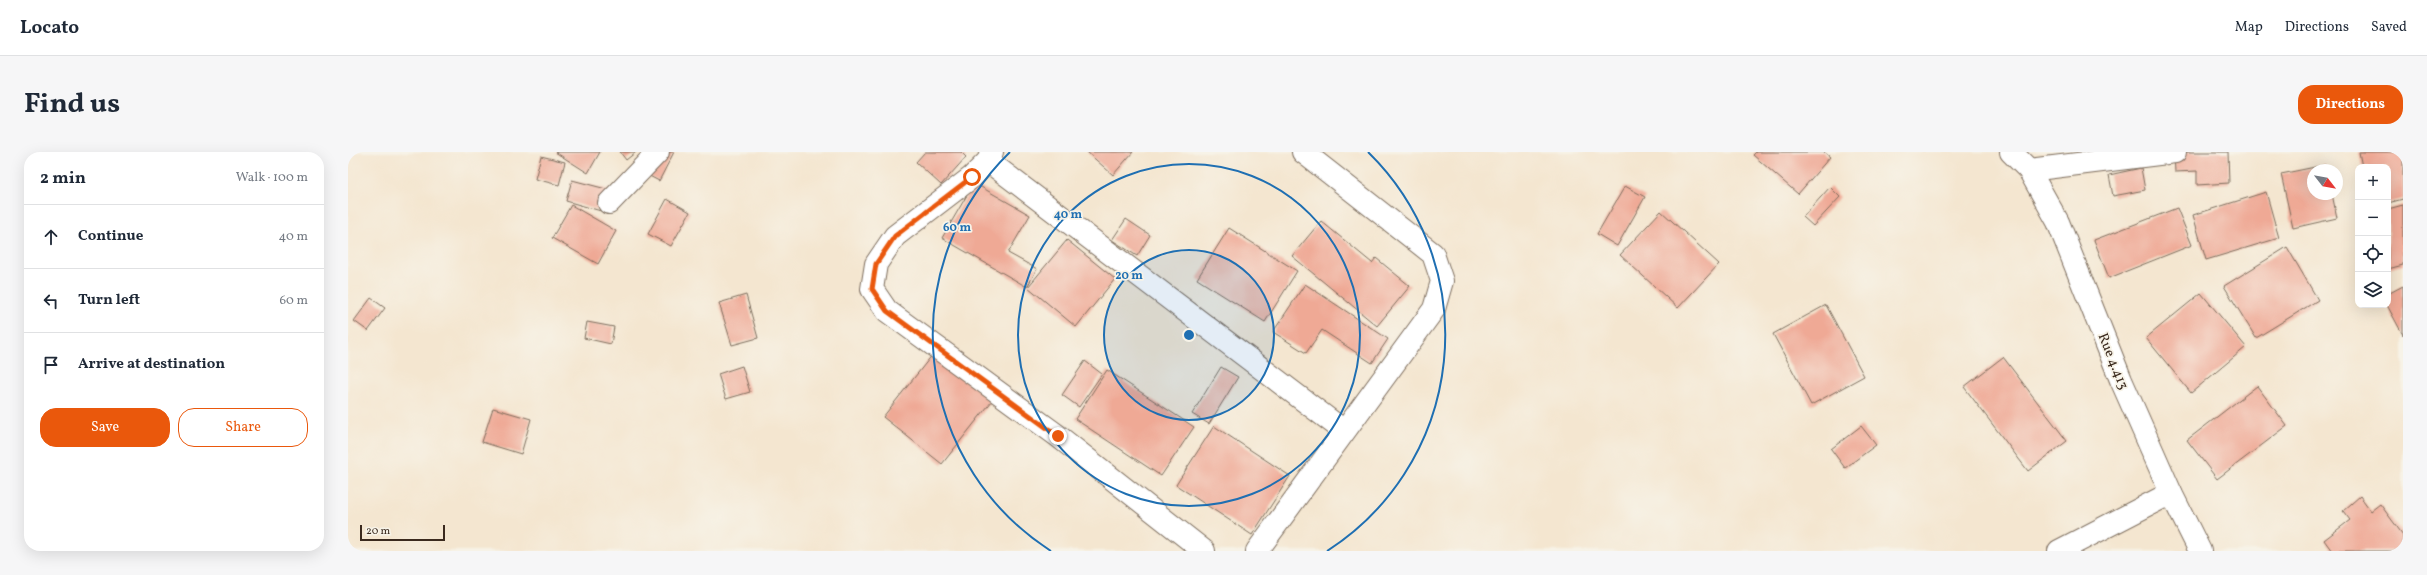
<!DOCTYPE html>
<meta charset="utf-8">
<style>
:root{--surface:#fff;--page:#f6f6f7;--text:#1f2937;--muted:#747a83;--line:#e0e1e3;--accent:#ea580c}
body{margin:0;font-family:Vollkorn,serif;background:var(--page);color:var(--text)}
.controls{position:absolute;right:12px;top:12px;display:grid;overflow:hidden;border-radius:8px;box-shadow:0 4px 16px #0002}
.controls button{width:36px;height:36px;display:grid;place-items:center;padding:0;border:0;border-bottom:1px solid var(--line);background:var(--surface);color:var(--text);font:20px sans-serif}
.compass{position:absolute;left:1959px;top:12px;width:36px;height:36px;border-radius:50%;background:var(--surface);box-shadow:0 4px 16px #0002;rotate:121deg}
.scale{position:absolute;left:12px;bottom:10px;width:85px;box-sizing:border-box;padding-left:4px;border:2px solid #3b2a1e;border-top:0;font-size:11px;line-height:14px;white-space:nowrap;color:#3b2a1e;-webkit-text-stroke:3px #f7f3e8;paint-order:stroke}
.stop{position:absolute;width:12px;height:12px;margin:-9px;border:3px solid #ea580c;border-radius:50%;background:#fff}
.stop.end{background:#ea580c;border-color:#fff;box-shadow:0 1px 4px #0008}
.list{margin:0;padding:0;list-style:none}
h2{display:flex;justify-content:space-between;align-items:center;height:52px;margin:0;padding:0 16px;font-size:17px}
h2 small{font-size:13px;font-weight:400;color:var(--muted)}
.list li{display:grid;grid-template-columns:26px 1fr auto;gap:12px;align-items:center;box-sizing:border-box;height:64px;padding:0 16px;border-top:1px solid var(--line)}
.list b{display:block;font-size:15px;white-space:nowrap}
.list em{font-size:13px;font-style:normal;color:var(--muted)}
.actions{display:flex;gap:8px;padding:12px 16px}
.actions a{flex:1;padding:9px 0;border:1px solid var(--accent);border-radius:16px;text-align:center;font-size:14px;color:var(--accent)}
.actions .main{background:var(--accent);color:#fff}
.icon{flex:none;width:22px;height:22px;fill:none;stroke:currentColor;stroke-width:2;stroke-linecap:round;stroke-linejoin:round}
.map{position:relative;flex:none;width:2055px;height:399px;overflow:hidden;border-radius:16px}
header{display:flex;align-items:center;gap:24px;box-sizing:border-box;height:56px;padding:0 20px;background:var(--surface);border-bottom:1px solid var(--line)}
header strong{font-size:19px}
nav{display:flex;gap:22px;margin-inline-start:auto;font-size:14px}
.intro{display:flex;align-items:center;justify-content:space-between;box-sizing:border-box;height:96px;padding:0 24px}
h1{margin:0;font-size:28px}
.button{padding:10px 18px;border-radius:16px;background:var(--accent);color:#fff;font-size:14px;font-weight:700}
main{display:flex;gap:24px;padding:0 24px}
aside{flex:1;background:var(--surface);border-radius:16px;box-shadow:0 4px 16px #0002}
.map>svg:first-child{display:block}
</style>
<header>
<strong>Locato</strong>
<nav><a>Map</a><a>Directions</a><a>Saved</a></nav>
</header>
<div class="intro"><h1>Find us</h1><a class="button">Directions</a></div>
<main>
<aside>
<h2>2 min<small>Walk · 100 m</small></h2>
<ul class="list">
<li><svg class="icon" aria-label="ahead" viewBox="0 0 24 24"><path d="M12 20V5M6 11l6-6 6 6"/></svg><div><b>Continue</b></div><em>40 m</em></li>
<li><svg class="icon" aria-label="left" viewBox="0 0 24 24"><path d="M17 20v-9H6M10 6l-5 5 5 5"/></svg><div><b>Turn left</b></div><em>60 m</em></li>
<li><svg class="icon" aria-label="arrive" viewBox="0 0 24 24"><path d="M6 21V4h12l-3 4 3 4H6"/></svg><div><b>Arrive at destination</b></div></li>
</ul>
<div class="actions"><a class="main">Save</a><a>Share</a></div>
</aside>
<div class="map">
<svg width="2055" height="399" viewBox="0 0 2055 399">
<rect width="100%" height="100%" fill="#f7f3e8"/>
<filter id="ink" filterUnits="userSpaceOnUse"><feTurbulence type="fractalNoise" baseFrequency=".025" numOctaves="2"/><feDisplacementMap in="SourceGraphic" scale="8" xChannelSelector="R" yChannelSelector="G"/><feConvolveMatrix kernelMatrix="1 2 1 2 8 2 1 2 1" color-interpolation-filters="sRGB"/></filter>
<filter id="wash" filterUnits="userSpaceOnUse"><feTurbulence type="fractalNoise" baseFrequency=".012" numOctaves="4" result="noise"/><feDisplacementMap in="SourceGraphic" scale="16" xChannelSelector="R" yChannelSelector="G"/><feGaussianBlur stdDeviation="0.9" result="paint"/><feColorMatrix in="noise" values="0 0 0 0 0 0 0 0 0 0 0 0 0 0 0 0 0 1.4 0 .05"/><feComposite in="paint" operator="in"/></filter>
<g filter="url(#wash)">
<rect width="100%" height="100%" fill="#f4e6d0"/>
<g id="blocks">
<g fill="#efa995">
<path d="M207 0H252L240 21Z"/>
<path d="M272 0H288L278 8Z"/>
<path d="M299 0H326L311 29 290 18Z"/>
<path d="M577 0H613L618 5 593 33 568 10Z"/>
<path d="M739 0H785L765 23Z"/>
<path d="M1408 0H1476L1482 5 1450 42 1405 3Z"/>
<path d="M1826 0H1880L1881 31 1849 33V19L1827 20Z"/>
<path d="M2011 0H2053L2055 9V47L2040 51V15H2014Z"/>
<path d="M193 4 217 10 211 33 187 27Z"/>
<path d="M1977 13 1978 18H1965V42H1984L1989 66 1945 76 1933 22Z"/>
<path d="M1793 16 1797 38 1765 44 1761 23Z"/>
<path d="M224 28 266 39 260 61 218 49Z"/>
<path d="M626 31 682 63 660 101 689 117 679 135 594 86Z"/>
<path d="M1277 34 1297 45 1269 94 1249 82Z"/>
<path d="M1482 35 1492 45 1465 74 1455 65Z"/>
<path d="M1918 40 1931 86 1858 108 1845 63Z"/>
<path d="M319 47 342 60 323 94 300 82Z"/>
<path d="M223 53 268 79 250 112 204 86Z"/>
<path d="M2055 53V113L2040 117V57Z"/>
<path d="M1829 56 1844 93 1761 126 1746 88Z"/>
<path d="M1313 59 1371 112 1330 156 1272 103Z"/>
<path d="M778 67 802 83 789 104 764 88Z"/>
<path d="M973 69 1024 111 1028 106 1062 134 1029 174 944 104Z"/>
<path d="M881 76 949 119 917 170 849 127Z"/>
<path d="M719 88 767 127 728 175 680 135Z"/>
<path d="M1939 95 1970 148 1908 186 1876 134Z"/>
<path d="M957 132 1040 187 1024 211 974 178 958 201 925 180Z"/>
<path d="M2055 134V183L2039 153 2040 142Z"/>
<path d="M1853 141 1898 195 1843 241 1798 186Z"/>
<path d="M398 143 410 186 384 193 371 151Z"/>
<path d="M23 146 37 156 20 179 6 169Z"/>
<path d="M1478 153 1516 224 1463 253 1425 182Z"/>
<path d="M239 170 266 175 263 192 236 186Z"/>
<path d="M585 202 644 249 594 312 535 265Z"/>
<path d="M1655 205 1719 289 1680 319 1616 235Z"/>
<path d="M737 209 754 222 731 255 714 243Z"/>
<path d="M394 214 402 240 378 247 370 222Z"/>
<path d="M873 215 890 225 861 272 844 262Z"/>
<path d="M759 218 846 275 813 324 727 267Z"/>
<path d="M1909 234 1939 274 1869 327 1839 288Z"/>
<path d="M145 256 183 267 173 302 134 290Z"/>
<path d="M866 274 942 324 904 383 828 333Z"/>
<path d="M1513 274 1528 293 1497 316 1483 297Z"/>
<path d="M2012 344 2023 359 2032 352 2055 383V399H1984L1976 388 2002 368 1995 359Z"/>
</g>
</g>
</g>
<g filter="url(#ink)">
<use href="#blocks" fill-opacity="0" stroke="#7c6c5c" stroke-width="1"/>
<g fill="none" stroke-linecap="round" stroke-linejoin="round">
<g stroke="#7c6c5c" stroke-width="24">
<g id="street">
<path d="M644 0 640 9 624 25 547 84 528 112 524 137 539 159 710 284 856 399"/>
<path d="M1663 0 1681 18 1827 0"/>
<path d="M640 9 996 279"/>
<path d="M261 51 310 0"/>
<path d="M909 399 1086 157 1094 129 1085 102 955 0"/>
<path d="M1711 399 1823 341"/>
</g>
</g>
<g stroke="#7c6c5c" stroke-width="24">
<path id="secondary" d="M1681 18 1710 70 1773 228 1823 341 1852 399"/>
</g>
<use href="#street" stroke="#fff" stroke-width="22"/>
<use href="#secondary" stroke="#fff" stroke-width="22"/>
</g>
</g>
<g fill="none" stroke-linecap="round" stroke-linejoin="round" filter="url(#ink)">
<path stroke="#ea580c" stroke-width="5" d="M624 25 547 84 528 112 524 137 539 159 710 284"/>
</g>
<circle cx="841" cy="183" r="85" fill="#1f6fb2" fill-opacity=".12"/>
<g fill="none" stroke="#1f6fb2" stroke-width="2">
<circle cx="841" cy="183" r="85"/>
<circle cx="841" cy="183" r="171"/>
<path d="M703 399A256 256 0 0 1 662 0M1020 0A256 256 0 0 1 979 399"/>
</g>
<g text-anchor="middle" stroke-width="3.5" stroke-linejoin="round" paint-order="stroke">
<g font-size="14" fill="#3b2a1e" stroke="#f7f3e8">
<text transform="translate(1766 209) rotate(68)" y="5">Rue 4.413</text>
</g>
</g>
<circle cx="841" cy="183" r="6" fill="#1f6fb2" stroke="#f7f3e8" stroke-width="2"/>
<g font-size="12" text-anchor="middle" font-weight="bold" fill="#1f6fb2" stroke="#f7f3e8" stroke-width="3.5" stroke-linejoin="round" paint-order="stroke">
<text x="720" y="66">40 m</text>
<text x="609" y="79">60 m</text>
<text x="781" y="127">20 m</text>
</g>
</svg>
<div class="controls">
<button>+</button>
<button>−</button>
<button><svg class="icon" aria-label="locate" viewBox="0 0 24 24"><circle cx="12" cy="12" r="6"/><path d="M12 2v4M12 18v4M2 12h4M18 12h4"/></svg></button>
<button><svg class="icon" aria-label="layers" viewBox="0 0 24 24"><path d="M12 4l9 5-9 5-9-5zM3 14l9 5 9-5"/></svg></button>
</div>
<svg class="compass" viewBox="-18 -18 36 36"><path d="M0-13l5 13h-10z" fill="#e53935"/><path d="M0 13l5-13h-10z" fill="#747a83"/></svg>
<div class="scale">20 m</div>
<div class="stop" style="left:624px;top:25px"></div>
<div class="stop end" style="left:710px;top:284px"></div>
</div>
</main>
